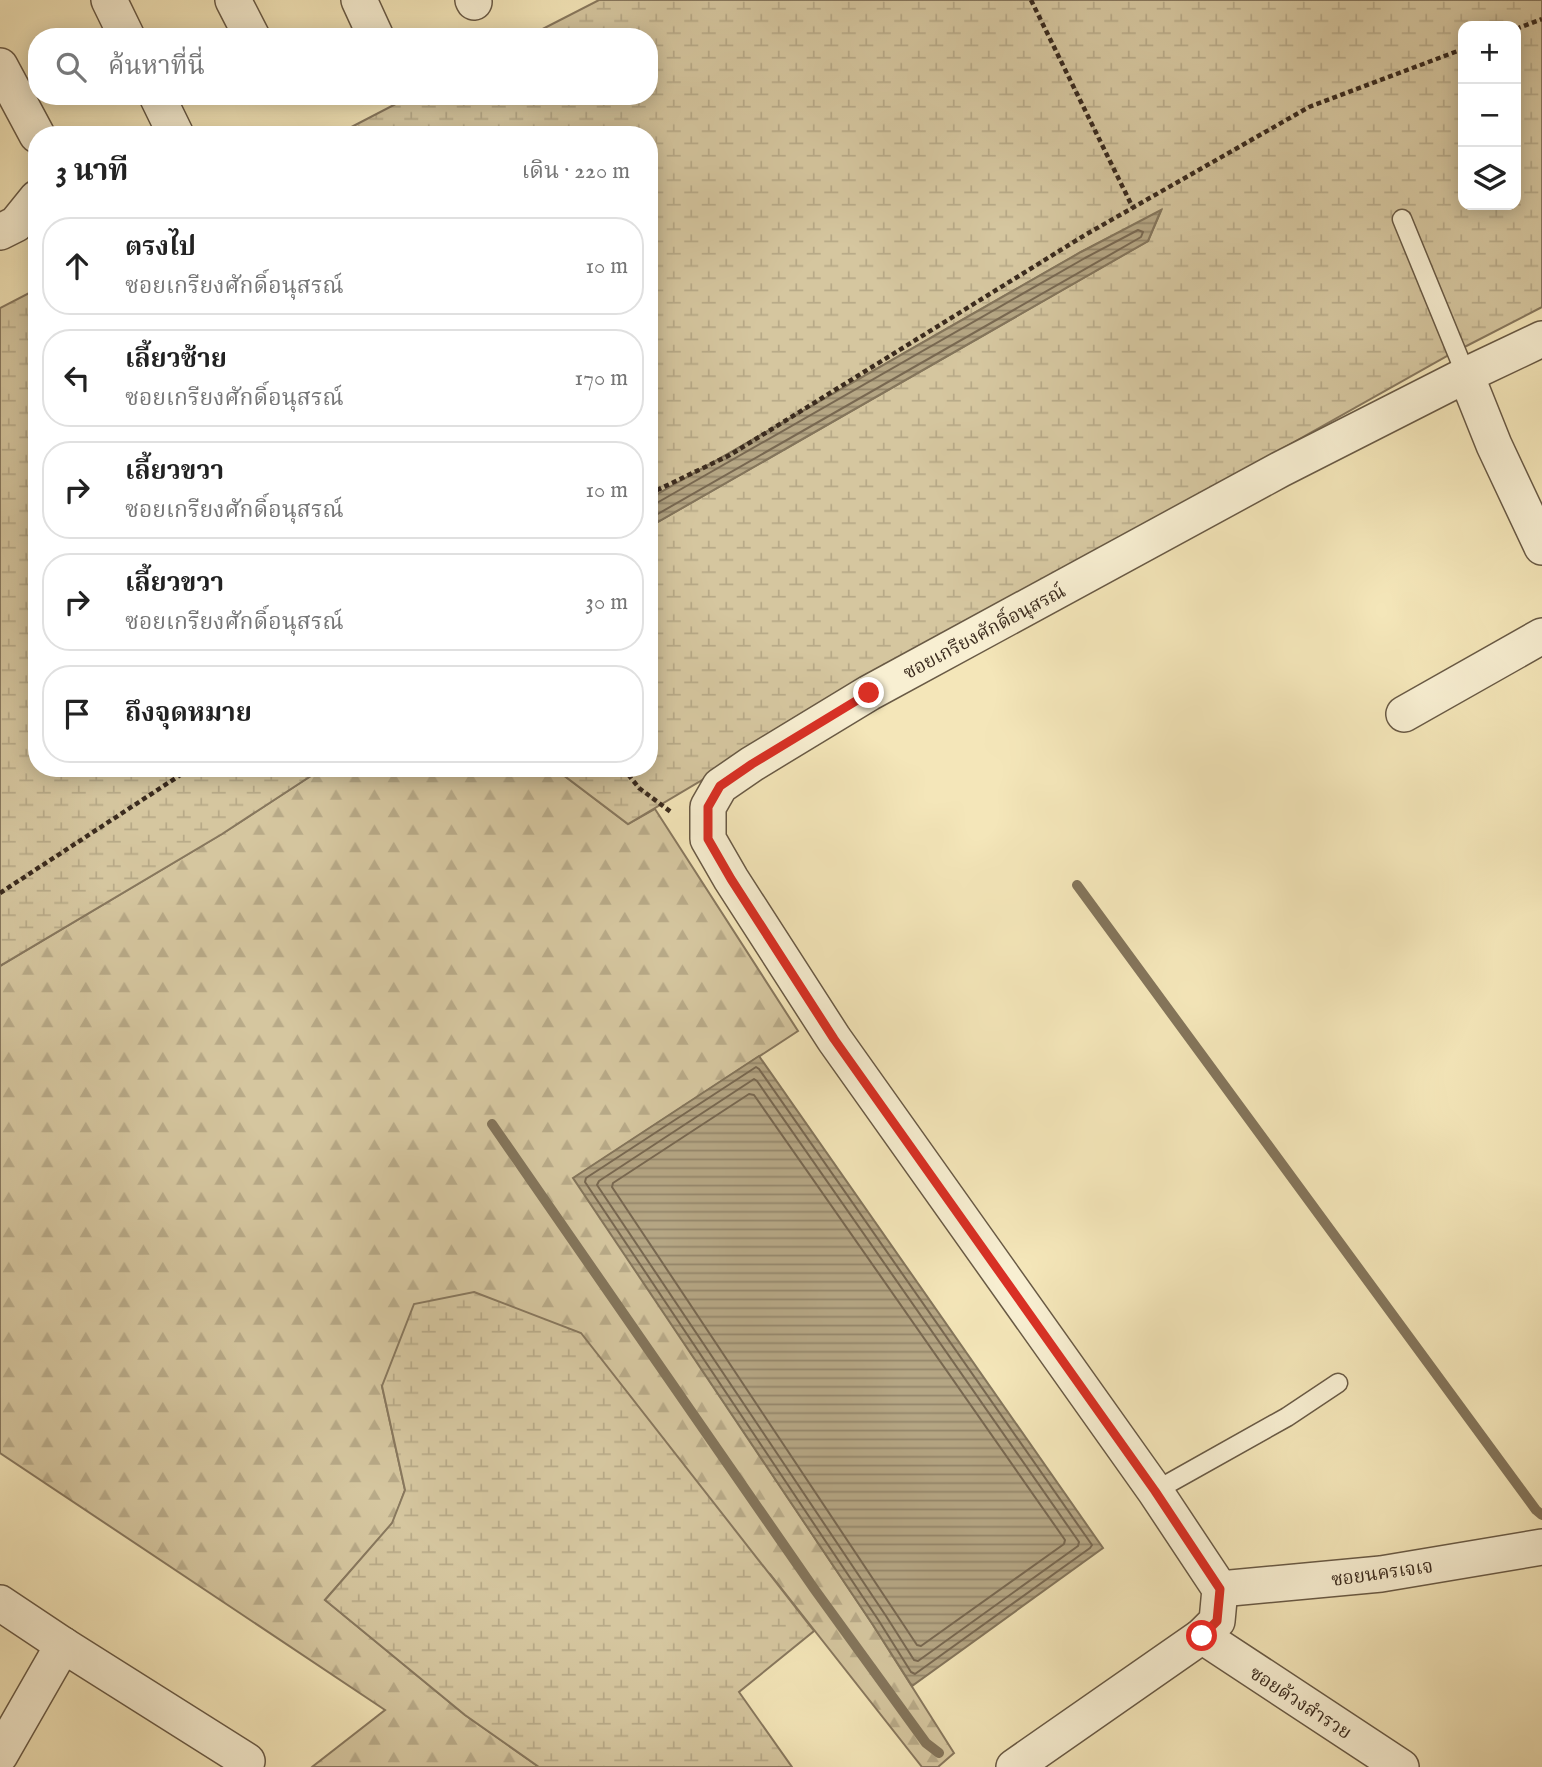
<!DOCTYPE html>
<html lang="th">
<meta charset="utf-8">
<style>
:root{--surface:#fff;--page:#f2f2f2;--text:#222;--muted:#767676;--line:#e0e0e0}
body{margin:0;font-family:"IM FELL English","Noto Serif Thai",serif;background:var(--page);color:var(--text)}
.controls{position:absolute;right:21px;top:21px;display:grid;overflow:hidden;border-radius:14px;box-shadow:0 4px 18px #0003}
.controls button{width:63px;height:63px;display:grid;place-items:center;padding:0;border:0;border-bottom:2px solid var(--line);background:var(--surface);color:var(--text);font:35px sans-serif}
.stop{position:absolute;width:21px;height:21px;margin:-16px;border:5px solid #d93025;border-radius:50%;background:#fff}
.stop.end{background:#d93025;border-color:#fff;box-shadow:0 2px 7px #0008}
.list{margin:0;padding:0;list-style:none}
h2{display:flex;justify-content:space-between;align-items:center;height:91px;margin:0;padding:0 28px;font-size:30px}
h2 small{font-size:23px;font-weight:400;color:var(--muted)}
.list li{display:grid;grid-template-columns:46px 1fr auto;gap:21px;align-items:center;box-sizing:border-box;height:98px;margin:0 14px 14px;padding:0 14px;border:2px solid var(--line);border-radius:28px}
.list b{display:block;font-size:26px;white-space:nowrap}
.list p{margin:0;font-size:23px;white-space:nowrap;color:var(--muted)}
.list em{font-size:23px;font-style:normal;color:var(--muted)}
.icon{flex:none;width:38px;height:38px;fill:none;stroke:currentColor;stroke-width:2;stroke-linecap:round;stroke-linejoin:round}
.map{position:relative;flex:none;width:1542px;height:1767px;overflow:hidden}
.search{position:absolute;background:var(--surface);box-shadow:0 4px 18px #0003;left:28px;top:28px;width:630px;height:77px;display:flex;align-items:center;gap:18px;box-sizing:border-box;padding:0 24px;border-radius:28px;color:var(--muted);font-size:26px}
.panel{position:absolute;background:var(--surface);box-shadow:0 4px 18px #0003;left:28px;top:126px;width:630px;height:651px;border-radius:28px}
.map>svg:first-child{display:block}
</style>
<div class="map">
<svg width="1542" height="1767" viewBox="0 0 1542 1767">
<defs>
<pattern id="forest-firs" width="22" height="20" patternUnits="userSpaceOnUse" patternTransform="scale(1.75)"><rect width="22" height="20" fill="#d5c69f"/><path d="M5 1l3.5 6h-7zM16 11l3.5 6h-7z" fill="#b8aa88"/></pattern>
<pattern id="wetland-marsh" width="20" height="14" patternUnits="userSpaceOnUse" patternTransform="scale(1.75)"><rect width="20" height="14" fill="#d5c69f"/><path d="M1 5h8M5 5V1M11 12h8M15 12V8" fill="none" stroke="#b8aa88"/></pattern>
<pattern id="water-rules" width="6" height="5" patternUnits="userSpaceOnUse" patternTransform="scale(1.75)"><rect width="6" height="5" fill="#b5a684"/><path d="M0 2.5h6" fill="none" stroke="#94876b"/></pattern>
</defs>
<rect width="100%" height="100%" fill="#f4e6b9"/>
<filter id="stains"><feTurbulence type="fractalNoise" baseFrequency=".00286" numOctaves="4"/><feColorMatrix values="0 0 0 0 .2 0 0 0 0 .09 0 0 0 0 .02 0 0 0 .5 -.17"/></filter>
<radialGradient id="worn" r=".72"><stop offset=".6" stop-color="#630" stop-opacity="0"/><stop offset="1" stop-color="#630" stop-opacity=".3"/></radialGradient>
<path fill="url(#forest-firs)" stroke="#88785e" stroke-width="2" d="M323 768H554L628 824 655 809 798 1031 574 1178 873 1625 954 1753 938 1767H922L770 1574 382 1386 405 1490 393 1523 325 1600 465 1715 539 1767H312L385 1710 0 1453V966L222 834Z"/>
<g fill="url(#wetland-marsh)" stroke="#88785e" stroke-width="2" fill-rule="evenodd">
<path d="M599 0H1542V307L1449 355 869 681 628 824 554 768H649V527L1148 241 1161 211 1081 252 649 499V135H336L411 96H649V37H527ZM1463 26H1516V205H1463Z"/>
<path d="M37 289V768H323L222 834 0 966V308Z"/>
<path d="M474 1292 581 1333 814 1631 739 1692 792 1767H539L465 1715 325 1600 392 1523 405 1490 382 1386 414 1304Z"/>
</g>
<g fill="url(#water-rules)" stroke="#84755b" stroke-width="2">
<path d="M1161 210 1148 241 649 527V499L1081 252Z"/>
<path d="M759 1056 1103 1548 912 1686 873 1625 573 1178Z"/>
</g>
<g fill="none" stroke-linecap="round" stroke-linejoin="round">
<g stroke="#786851" stroke-width="2">
<path d="M649 505 655 504 1085 258 1138 230 1143 232 1141 237 649 519"/>
<path d="M756 1067 759 1069 1092 1545 1090 1548 915 1674 911 1672 879 1621 585 1182 586 1178Z"/>
<path d="M754 1079 757 1081 1079 1542 1078 1546 918 1661 914 1660 886 1616 597 1185 599 1181Z"/>
<path d="M749 1094 754 1095 1065 1540 1064 1544 921 1646 917 1645 612 1187 613 1183Z"/>
</g>
<g stroke="#84755b" stroke-width="10">
<path d="M1077 885 1536 1510 1542 1515"/>
<path d="M492 1124 815 1590 926 1743 939 1753"/>
</g>
<g stroke="#695a45" stroke-width="21">
<g id="lane">
<path d="M1402 219 1466 375"/>
<path d="M1155 1491 1287 1417 1338 1383"/>
</g>
</g>
<g stroke="#695a45" stroke-width="38">
<g id="street">
<path d="M109 0 127 37"/>
<path d="M233 0 252 37"/>
<path d="M359 0 376 37"/>
<path d="M473 0 474 2"/>
<path d="M0 66 37 135"/>
<path d="M157 96 176 135"/>
<path d="M0 232 16 224 37 198"/>
<path d="M1466 375 1494 445 1542 547"/>
<path d="M1404 714 1542 636"/>
<path d="M1220 1589 1381 1574 1542 1547"/>
<path d="M0 1603 63 1645 247 1761"/>
<path d="M1202 1636 1401 1767"/>
<path d="M0 1755 63 1645"/>
<path d="M1014 1767 1202 1636 1217 1621 1220 1589 1155 1491 834 1039 731 879 708 839V807L720 786 752 764 869 693 1281 469 1466 375 1542 339"/>
</g>
</g>
<g stroke="#3b2b1e" stroke-width="4.5" stroke-dasharray="5 3.5" stroke-linecap="butt">
<path d="M1031 0 1133 208"/>
<path d="M1516 29 1542 19"/>
<path d="M649 494 730 455 1085 235 1309 107 1463 49"/>
<path d="M623 768 639 788 671 812"/>
<path d="M0 893 191 768"/>
</g>
<use href="#lane" stroke="#f8efd2" stroke-width="18"/>
<use href="#street" stroke="#f8efd2" stroke-width="35"/>
</g>
<g fill="none" stroke-linecap="round" stroke-linejoin="round">
<path stroke="#d93025" stroke-width="9" d="M869 693 752 764 720 786 708 807V839L731 879 834 1039 1155 1491 1220 1589 1217 1621 1202 1636"/>
</g>
<g text-anchor="middle" stroke-width="7" stroke-linejoin="round" paint-order="stroke">
<g font-size="19" fill="#3b2b1e" stroke="#f8efd2">
<text transform="translate(984 631) rotate(-28)" y="7">ซอยเกรียงศักดิ์อนุสรณ์</text>
<text transform="translate(1382 1572) rotate(-8)" y="7">ซอยนครเจเจ</text>
<text transform="translate(1301 1702) rotate(33)" y="7">ซอยด้วงสำรวย</text>
</g>
</g>
<rect width="100%" height="100%" filter="url(#stains)"/>
<rect width="100%" height="100%" fill="url(#worn)"/>
</svg>
<div class="controls">
<button>+</button>
<button>−</button>
<button><svg class="icon" aria-label="layers" viewBox="0 0 24 24"><path d="M12 4l9 5-9 5-9-5zM3 14l9 5 9-5"/></svg></button>
</div>
<div class="stop" style="left:1202px;top:1636px"></div>
<div class="stop end" style="left:869px;top:693px"></div>
<div class="search"><svg class="icon" aria-label="search" viewBox="0 0 24 24"><circle cx="10" cy="10" r="6"/><path d="M15 15l6 6"/></svg>ค้นหาที่นี่</div>
<section class="panel">
<h2>3 นาที<small>เดิน · 220 m</small></h2>
<ul class="list">
<li><svg class="icon" aria-label="ahead" viewBox="0 0 24 24"><path d="M12 20V5M6 11l6-6 6 6"/></svg><div><b>ตรงไป</b><p>ซอยเกรียงศักดิ์อนุสรณ์</p></div><em>10 m</em></li>
<li><svg class="icon" aria-label="left" viewBox="0 0 24 24"><path d="M17 20v-9H6M10 6l-5 5 5 5"/></svg><div><b>เลี้ยวซ้าย</b><p>ซอยเกรียงศักดิ์อนุสรณ์</p></div><em>170 m</em></li>
<li><svg class="icon" aria-label="right" viewBox="0 0 24 24"><path d="M7 20v-9h11M14 6l5 5-5 5"/></svg><div><b>เลี้ยวขวา</b><p>ซอยเกรียงศักดิ์อนุสรณ์</p></div><em>10 m</em></li>
<li><svg class="icon" aria-label="right" viewBox="0 0 24 24"><path d="M7 20v-9h11M14 6l5 5-5 5"/></svg><div><b>เลี้ยวขวา</b><p>ซอยเกรียงศักดิ์อนุสรณ์</p></div><em>30 m</em></li>
<li><svg class="icon" aria-label="arrive" viewBox="0 0 24 24"><path d="M6 21V4h12l-3 4 3 4H6"/></svg><div><b>ถึงจุดหมาย</b></div></li>
</ul>
</section>
</div>
